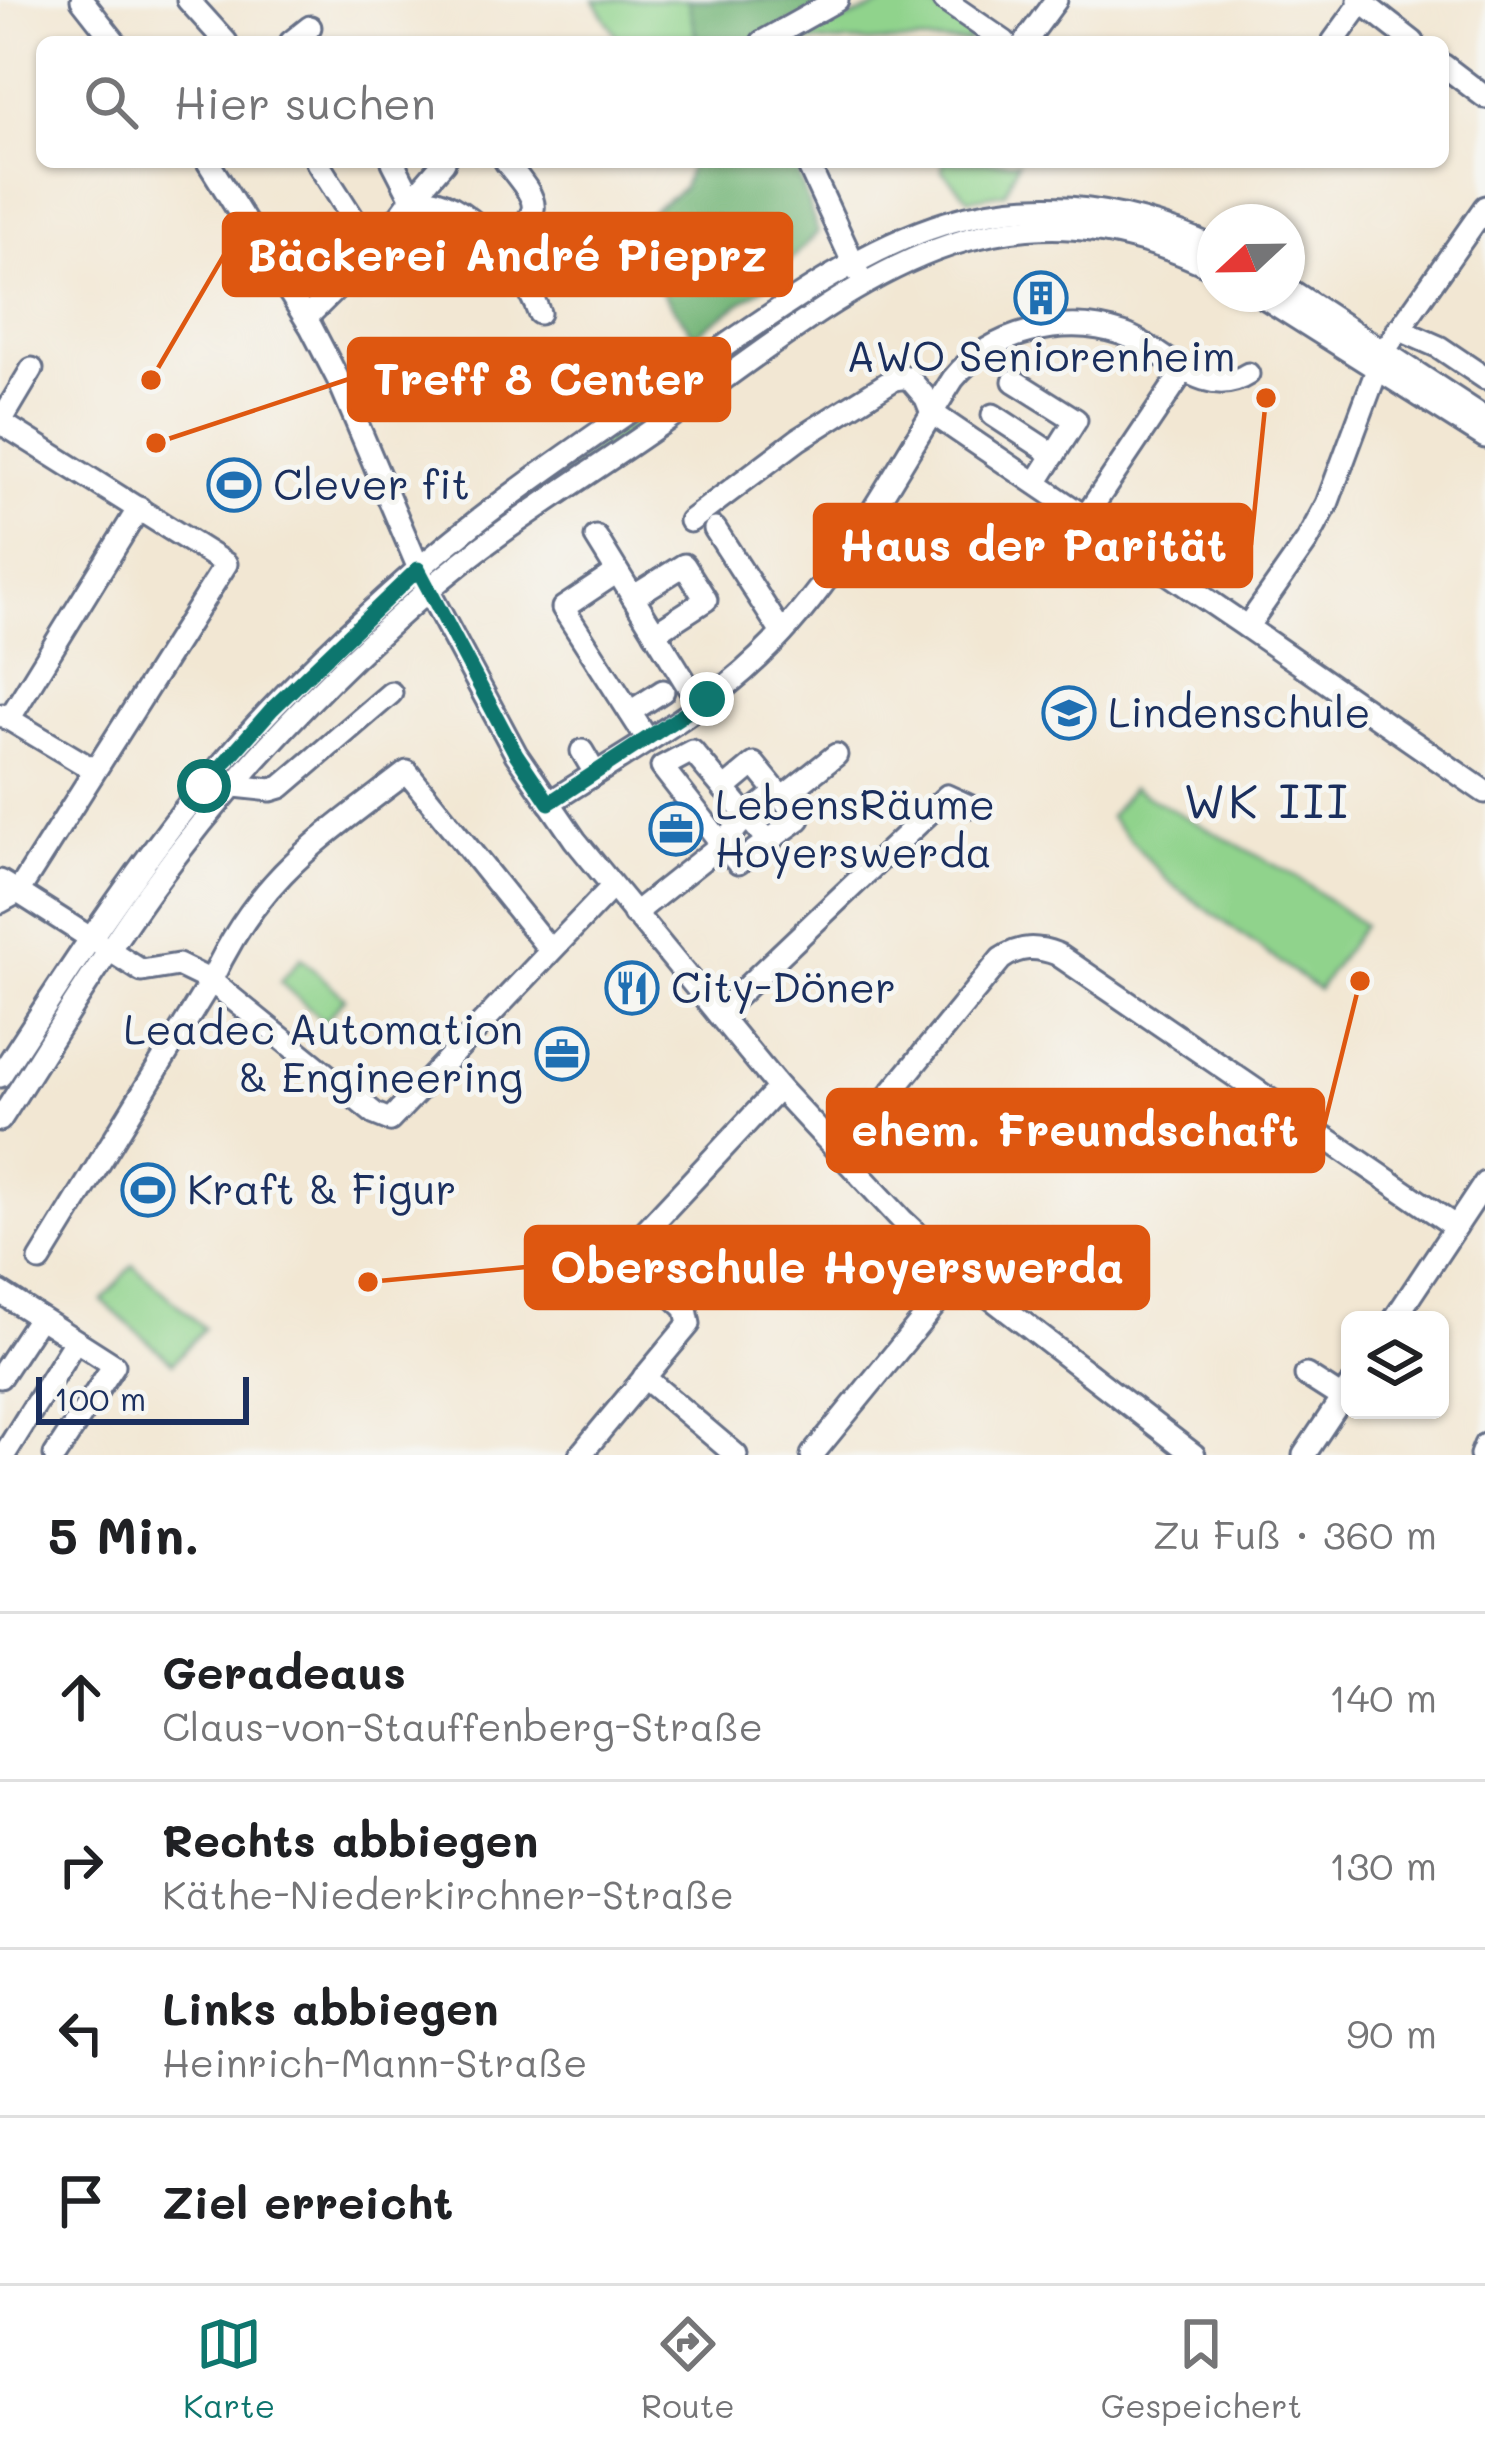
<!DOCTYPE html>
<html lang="de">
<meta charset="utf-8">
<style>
:root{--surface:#fff;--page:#f6f6f6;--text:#202124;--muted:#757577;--line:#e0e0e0;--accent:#0f766e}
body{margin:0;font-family:Mali,sans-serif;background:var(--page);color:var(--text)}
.controls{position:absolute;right:36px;bottom:36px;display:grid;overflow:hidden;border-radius:18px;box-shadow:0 3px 9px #0004}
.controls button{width:108px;height:108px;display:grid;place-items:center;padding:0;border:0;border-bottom:3px solid var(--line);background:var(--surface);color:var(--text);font:60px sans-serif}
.compass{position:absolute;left:1197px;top:204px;width:108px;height:108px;border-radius:50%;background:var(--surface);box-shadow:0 3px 9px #0004;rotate:248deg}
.scale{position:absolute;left:36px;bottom:30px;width:213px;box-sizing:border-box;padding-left:12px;border:6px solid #1b2f5e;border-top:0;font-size:33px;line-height:42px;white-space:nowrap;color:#1b2f5e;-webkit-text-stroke:9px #f6f6f2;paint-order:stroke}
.stop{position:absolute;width:36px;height:36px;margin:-27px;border:9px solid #0f766e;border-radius:50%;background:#fff}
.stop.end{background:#0f766e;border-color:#fff;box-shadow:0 3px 12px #0008}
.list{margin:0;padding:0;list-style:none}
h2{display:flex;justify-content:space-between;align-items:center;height:156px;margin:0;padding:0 48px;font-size:51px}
h2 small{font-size:39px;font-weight:400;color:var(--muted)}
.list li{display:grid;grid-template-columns:78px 1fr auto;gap:36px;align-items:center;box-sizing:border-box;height:168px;padding:0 48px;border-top:3px solid var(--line)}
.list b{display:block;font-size:45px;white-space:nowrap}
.list p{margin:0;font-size:39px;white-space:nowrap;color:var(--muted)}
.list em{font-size:39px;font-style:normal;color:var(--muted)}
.icon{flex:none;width:66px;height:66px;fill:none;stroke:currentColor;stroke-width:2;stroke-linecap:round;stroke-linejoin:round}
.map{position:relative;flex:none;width:1485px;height:1455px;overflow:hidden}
.search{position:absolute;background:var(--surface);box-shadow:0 3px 9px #0004;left:36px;right:36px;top:36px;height:132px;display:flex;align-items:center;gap:30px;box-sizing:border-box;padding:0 42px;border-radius:18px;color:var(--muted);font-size:45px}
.sheet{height:828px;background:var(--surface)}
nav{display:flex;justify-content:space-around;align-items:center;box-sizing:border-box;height:168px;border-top:3px solid var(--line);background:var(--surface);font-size:33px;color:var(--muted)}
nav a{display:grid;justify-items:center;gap:6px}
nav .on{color:var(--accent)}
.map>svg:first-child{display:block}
</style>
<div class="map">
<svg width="1485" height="1455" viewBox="0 0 1485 1455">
<rect width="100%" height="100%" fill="#f6f6f2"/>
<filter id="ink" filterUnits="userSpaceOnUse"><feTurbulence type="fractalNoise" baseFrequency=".00833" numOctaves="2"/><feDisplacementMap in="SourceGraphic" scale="24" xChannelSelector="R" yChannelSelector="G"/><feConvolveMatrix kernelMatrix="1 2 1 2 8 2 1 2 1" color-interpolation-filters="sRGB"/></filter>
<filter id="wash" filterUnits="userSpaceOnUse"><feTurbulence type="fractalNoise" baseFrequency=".004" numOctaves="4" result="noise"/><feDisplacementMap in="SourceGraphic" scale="48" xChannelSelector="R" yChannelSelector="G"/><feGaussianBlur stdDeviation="2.7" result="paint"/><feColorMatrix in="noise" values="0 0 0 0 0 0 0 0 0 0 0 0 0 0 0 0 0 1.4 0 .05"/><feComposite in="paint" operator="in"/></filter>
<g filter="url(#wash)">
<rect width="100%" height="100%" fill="#f2e7d3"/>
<g fill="#90d38c" stroke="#568175" stroke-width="3">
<path d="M594 0H688L696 36 692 42H620Z"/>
<path d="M886 0C927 0 938 8 971 31L969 42H789L883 5Z"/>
<path d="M943 162H1018L1005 193 969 199 942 171Z"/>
<path d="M825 289 828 293 728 367 499 523 592 449Z"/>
<path d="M1132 788 1295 876 1363 925 1318 990 1169 882 1109 817Z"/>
<path d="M301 958 345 998 324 1022 280 982Z"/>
<path d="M133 1265 204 1328 173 1363 102 1301Z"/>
</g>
<g fill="#74b578" stroke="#48726b" stroke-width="3">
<path d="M688 0H836L750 42H692L696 36Z"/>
<path d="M691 162H794L818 232 767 285 694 335 634 255 624 231 683 188Z"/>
</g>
</g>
<g filter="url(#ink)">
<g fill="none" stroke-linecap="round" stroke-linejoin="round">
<g stroke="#666f87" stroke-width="27">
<g id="minor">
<path d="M82 0 115 42"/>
<path d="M188 0 226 42"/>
<path d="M944 0 1005 42"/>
<path d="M1359 0 1413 42"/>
<path d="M291 42 310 27"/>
<path d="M762 42 837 0"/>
<path d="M1025 42 1056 0"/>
<path d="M1333 42 1362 2"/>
<path d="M1443 65 1485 97"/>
<path d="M208 162 311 327 339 381 428 590 516 754 575 840 779 1088 902 1220 960 1274 1194 1455"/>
<path d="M317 162 374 251"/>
<path d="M393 162 412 199 444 162"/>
<path d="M807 162 857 271"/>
<path d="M1485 207 1384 351 1327 504 1307 541 1247 627 1485 792"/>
<path d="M499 247C545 209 542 207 506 162"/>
<path d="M1287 288 1485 418"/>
<path d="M1259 294 1485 437"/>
<path d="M306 318 374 251 412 199C464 190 524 271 539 313"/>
<path d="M1398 329 1439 347 1485 378"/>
<path d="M1014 381 1076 420 1036 483"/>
<path d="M993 415 1054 455"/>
<path d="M1 421 32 369"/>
<path d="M0 422 226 564 18 892 0 881"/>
<path d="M1086 516 1184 370"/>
<path d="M690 521 799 439 894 379 908 377 926 398 932 413 1247 627"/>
<path d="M715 529 782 633"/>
<path d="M596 537 699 704"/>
<path d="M617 572 563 608 647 739"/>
<path d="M633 597 684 565 706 600 655 633"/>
<path d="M630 712 663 691"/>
<path d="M2 715 94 770"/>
<path d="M9 719 139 508"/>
<path d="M582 751 595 773"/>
<path d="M235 786 271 790 281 787 391 693"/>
<path d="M724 789 754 764 799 819 768 841"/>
<path d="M782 798 836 755"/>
<path d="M549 803C619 757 699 715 759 657 840 580 894 472 953 379 991 332 1065 314 1123 334 1163 347 1203 403 1248 374"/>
<path d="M0 902 18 892 142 971 178 965 211 981C258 877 320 839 407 772L550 950"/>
<path d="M634 914 722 844 662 767 692 751C717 781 743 811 768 841L738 863 722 844 747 816 777 792"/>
<path d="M718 1014 947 796 969 806"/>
<path d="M0 1076C58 987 115 899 180 815 248 727 331 646 414 573 495 502 588 440 677 379 857 256 989 145 1215 248"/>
<path d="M0 1120C49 1044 96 966 149 892 227 783 324 681 425 593 501 526 593 473 675 414 850 289 992 159 1215 269"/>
<path d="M840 1155 1001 959C1020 946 1036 946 1057 954L1456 1227"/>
<path d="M40 1260 211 981 375 1114 390 1120 611 888"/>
<path d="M0 1292 114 1365 55 1455"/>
<path d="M1394 1320 1485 1183"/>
<path d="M1306 1375 1342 1398"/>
<path d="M0 1377 39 1318"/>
<path d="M644 1377 736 1455"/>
<path d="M4 1455 75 1341"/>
<path d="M580 1455 689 1324 686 1309 634 1259 637 1240 779 1088"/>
<path d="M812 1455 960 1274"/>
<path d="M1304 1455 1350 1386"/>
<path d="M1481 1455 1485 1445"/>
</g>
</g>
<use href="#minor" stroke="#fff" stroke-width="21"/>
</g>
</g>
<g fill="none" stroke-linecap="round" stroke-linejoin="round" filter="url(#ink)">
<path stroke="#0f766e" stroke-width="15" d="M204 786 272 709 418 569 516 754 549 803 707 699"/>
</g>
<defs>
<g id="building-ring" transform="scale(2.7)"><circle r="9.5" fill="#f6f6f2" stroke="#1f6fb2" stroke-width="1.5"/><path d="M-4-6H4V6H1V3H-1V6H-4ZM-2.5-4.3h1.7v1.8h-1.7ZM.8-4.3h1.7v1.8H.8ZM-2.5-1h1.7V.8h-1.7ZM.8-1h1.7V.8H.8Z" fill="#1f6fb2"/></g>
<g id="stadium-ring" transform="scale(2.7)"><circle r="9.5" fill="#f6f6f2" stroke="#1f6fb2" stroke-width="1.5"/><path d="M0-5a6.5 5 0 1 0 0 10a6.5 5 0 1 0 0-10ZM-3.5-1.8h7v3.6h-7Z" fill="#1f6fb2"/></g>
<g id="school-ring" transform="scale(2.7)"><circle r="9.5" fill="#f6f6f2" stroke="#1f6fb2" stroke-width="1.5"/><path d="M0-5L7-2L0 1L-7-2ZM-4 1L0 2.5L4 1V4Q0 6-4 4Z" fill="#1f6fb2"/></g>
<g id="office-ring" transform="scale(2.7)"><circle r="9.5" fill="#f6f6f2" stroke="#1f6fb2" stroke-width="1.5"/><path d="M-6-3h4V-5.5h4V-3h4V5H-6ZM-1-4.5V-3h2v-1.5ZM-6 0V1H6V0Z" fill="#1f6fb2"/></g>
<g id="restaurant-ring" transform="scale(2.7)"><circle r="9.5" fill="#f6f6f2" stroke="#1f6fb2" stroke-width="1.5"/><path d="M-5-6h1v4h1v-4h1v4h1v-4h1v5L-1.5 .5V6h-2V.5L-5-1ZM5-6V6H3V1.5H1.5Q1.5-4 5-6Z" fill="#1f6fb2"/></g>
</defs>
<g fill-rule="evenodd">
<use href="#building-ring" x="1041" y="298"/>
<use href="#stadium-ring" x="234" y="485"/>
<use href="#school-ring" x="1069" y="713"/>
<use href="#office-ring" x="676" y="829"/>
<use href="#restaurant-ring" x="632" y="988"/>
<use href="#office-ring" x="562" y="1054"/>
<use href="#stadium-ring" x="148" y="1190"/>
</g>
<g text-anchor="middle" stroke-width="10" stroke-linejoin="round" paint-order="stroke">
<g font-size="42" fill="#1b2f5e" stroke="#f6f6f2" text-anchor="start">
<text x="1041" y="372" text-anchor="middle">AWO Seniorenheim</text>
<text x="273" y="500">Clever fit</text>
<text x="1108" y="728">Lindenschule</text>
<text x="715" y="820">LebensRäume<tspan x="715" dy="48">Hoyerswerda</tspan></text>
<text x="671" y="1003">City-Döner</text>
<text x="523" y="1045" text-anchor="end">Leadec Automation<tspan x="523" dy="48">&amp; Engineering</tspan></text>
<text x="187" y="1205">Kraft &amp; Figur</text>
</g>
<g font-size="48" letter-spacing="3" fill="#1b2f5e" stroke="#f6f6f2">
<text x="1267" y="819">WK III</text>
</g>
</g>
<path fill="none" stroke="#de5710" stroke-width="4.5" d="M151 380L224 255M156 443L349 379M1266 398L1251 545M1360 981L1323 1130M368 1282L526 1267"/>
<g fill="#de5710" stroke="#f6f6f2" stroke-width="4.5">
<circle cx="151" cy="380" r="12"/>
<circle cx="156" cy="443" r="12"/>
<circle cx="1266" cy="398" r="12"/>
<circle cx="1360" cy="981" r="12"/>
<circle cx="368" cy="1282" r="12"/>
</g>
<g fill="#de5710" stroke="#de5710" stroke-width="4.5">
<rect x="224" y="214" width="567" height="81" rx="12"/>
<rect x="349" y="339" width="380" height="81" rx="12"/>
<rect x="815" y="505" width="436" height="81" rx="12"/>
<rect x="828" y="1090" width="495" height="81" rx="12"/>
<rect x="526" y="1227" width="622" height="81" rx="12"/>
</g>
<g font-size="45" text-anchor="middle" font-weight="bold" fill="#fff">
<text x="507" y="271">Bäckerei André Pieprz</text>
<text x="539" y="395">Treff 8 Center</text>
<text x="1033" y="561">Haus der Parität</text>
<text x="1075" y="1146">ehem. Freundschaft</text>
<text x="837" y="1283">Oberschule Hoyerswerda</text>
</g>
</svg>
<div class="controls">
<button><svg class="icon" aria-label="layers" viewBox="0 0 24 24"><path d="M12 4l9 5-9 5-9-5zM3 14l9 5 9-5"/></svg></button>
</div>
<svg class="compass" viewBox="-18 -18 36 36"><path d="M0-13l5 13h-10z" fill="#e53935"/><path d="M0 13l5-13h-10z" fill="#757577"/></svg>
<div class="scale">100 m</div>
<div class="stop" style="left:204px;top:786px"></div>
<div class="stop end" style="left:707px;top:699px"></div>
<div class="search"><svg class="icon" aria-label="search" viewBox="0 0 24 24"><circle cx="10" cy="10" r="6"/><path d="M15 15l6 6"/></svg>Hier suchen</div>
</div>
<section class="sheet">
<h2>5 Min.<small>Zu Fuß · 360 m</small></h2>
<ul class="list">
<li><svg class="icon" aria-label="ahead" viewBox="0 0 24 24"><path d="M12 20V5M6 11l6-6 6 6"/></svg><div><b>Geradeaus</b><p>Claus-von-Stauffenberg-Straße</p></div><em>140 m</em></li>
<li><svg class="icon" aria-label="right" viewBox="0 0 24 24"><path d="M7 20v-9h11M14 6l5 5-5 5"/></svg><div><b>Rechts abbiegen</b><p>Käthe-Niederkirchner-Straße</p></div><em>130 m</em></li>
<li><svg class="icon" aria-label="left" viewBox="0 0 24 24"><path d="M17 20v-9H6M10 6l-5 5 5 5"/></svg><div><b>Links abbiegen</b><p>Heinrich-Mann-Straße</p></div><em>90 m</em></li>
<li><svg class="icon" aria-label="arrive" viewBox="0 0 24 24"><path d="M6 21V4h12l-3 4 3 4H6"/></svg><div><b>Ziel erreicht</b></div></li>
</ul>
</section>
<nav>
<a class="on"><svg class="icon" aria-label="map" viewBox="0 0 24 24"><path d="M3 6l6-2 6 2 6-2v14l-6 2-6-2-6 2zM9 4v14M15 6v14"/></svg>Karte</a>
<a><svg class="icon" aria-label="directions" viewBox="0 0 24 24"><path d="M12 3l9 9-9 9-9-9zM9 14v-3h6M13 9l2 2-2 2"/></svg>Route</a>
<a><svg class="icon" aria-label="saved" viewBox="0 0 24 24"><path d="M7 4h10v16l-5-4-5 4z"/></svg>Gespeichert</a>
</nav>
